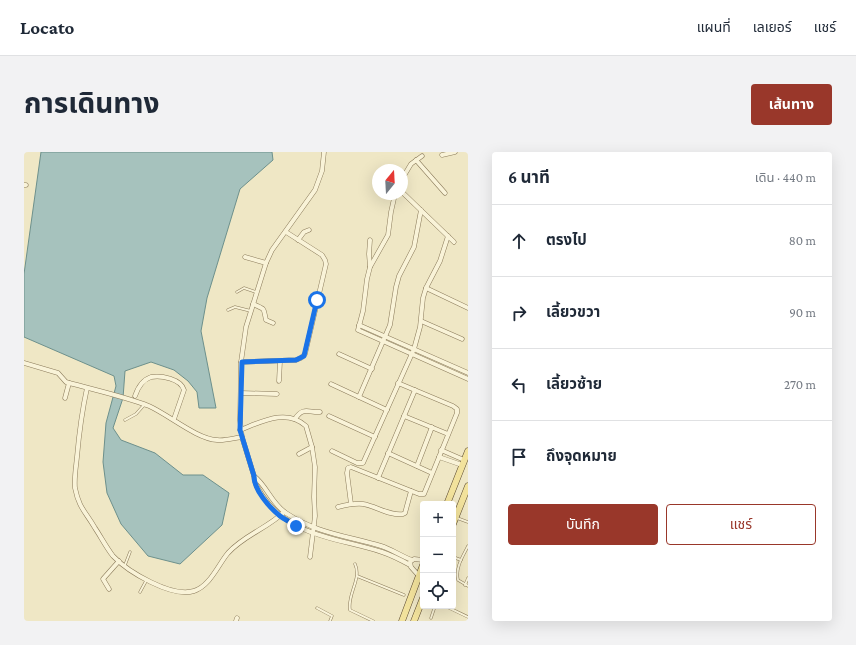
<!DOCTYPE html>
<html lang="th">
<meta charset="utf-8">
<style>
:root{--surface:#fff;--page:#f2f2f3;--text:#1f2937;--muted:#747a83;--line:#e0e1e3;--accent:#99372a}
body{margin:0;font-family:"Crimson Pro","Noto Sans Thai",serif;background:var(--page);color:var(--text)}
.controls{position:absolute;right:12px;bottom:12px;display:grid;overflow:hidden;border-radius:4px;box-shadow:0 4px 16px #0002}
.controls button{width:36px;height:36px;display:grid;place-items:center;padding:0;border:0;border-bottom:1px solid var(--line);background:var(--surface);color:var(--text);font:20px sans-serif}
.compass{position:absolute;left:348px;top:12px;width:36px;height:36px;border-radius:50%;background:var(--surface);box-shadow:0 4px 16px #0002;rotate:18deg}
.stop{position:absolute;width:12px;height:12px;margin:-9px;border:3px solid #1a73e8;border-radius:50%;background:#fff}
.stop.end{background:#1a73e8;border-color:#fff;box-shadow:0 1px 4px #0008}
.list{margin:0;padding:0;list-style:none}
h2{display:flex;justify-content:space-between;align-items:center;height:52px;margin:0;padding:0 16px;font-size:17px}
h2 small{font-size:13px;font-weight:400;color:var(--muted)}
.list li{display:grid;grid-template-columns:26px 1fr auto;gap:12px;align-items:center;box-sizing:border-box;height:72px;padding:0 16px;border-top:1px solid var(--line)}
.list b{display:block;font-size:15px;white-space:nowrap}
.list em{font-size:13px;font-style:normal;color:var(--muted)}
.actions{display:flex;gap:8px;padding:12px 16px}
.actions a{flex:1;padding:9px 0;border:1px solid var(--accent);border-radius:4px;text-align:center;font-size:14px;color:var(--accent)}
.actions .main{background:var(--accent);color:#fff}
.icon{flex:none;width:22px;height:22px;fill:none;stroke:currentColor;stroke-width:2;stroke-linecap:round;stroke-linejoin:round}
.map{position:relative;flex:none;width:444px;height:469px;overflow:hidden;border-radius:4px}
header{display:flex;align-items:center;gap:24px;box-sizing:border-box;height:56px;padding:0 20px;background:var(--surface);border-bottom:1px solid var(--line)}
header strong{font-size:19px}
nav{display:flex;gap:22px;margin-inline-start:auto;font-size:14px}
.intro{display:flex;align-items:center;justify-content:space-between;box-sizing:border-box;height:96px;padding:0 24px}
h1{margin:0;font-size:28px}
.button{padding:10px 18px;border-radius:4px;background:var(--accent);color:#fff;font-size:14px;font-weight:700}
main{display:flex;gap:24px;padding:0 24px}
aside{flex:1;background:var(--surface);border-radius:4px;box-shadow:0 4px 16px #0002}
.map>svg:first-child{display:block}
</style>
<header>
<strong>Locato</strong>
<nav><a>แผนที่</a><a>เลเยอร์</a><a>แชร์</a></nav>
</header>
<div class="intro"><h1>การเดินทาง</h1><a class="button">เส้นทาง</a></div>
<main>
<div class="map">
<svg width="444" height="469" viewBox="0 0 444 469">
<rect width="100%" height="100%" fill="#efe7c5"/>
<path fill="#a6c2bd" stroke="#6d908c" d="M17 0H248L249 8 216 37 183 146 177 179 192 256H175L173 240 164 229 150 218 127 210 101 219 99 246 89 276 97 288 131 301 159 323H179L205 341 198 373 156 412 124 404 97 372 83 341 79 310 82 271 92 234 90 224 0 185V122Z"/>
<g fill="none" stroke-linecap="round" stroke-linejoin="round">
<g stroke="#8a7a5a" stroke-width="3">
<g id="service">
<path d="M213 140 220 136 232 140"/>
<path d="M204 158 211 155 227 159"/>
<path d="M101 268 112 262 120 253"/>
<path d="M433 366 444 370"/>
<path d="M444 394C439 404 431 416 434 428L444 434"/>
<path d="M429 405 437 408"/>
<path d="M331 412C338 427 323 442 326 458L349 469"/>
<path d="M101 413 106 400"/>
<path d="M333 424 380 443"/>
<path d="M441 433 444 426"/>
<path d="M116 440 122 429"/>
<path d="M421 454 444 465"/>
<path d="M293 456 308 464 306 469"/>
<path d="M407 466 411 454"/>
</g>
</g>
<g stroke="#8a7a5a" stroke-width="5">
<g id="minor">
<path d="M300 0 298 19 291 38 248 98 242 111 222 175 217 210 216 268 218 285 230 324C230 331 234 337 238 343 265 385 315 386 358 400 367 403 377 408 386 413"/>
<path d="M418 3 431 0"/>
<path d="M392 8 421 41"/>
<path d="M378 27 387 12 398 4"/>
<path d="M0 33H2"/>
<path d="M378 40 430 90"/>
<path d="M371 42 367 60 364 83 346 115 343 127 339 159 334 178 444 227"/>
<path d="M274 88 280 80 285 78"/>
<path d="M346 88 345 102 346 115"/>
<path d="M221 105 242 111"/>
<path d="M402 136 444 156"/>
<path d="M229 152C242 158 239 155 242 168L249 171"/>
<path d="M397 169 438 187"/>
<path d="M335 173 444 221"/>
<path d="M315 202 348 217"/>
<path d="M217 210 272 208 277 206 281 202 302 112 301 108 298 103 262 80"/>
<path d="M0 211 34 221 42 230C70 238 99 244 125 254 145 263 173 287 193 288 201 289 210 286 218 285"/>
<path d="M255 229 256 209"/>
<path d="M307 232 363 258"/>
<path d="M63 236C58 259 55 282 53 305 52 315 50 326 51 336 55 356 61 359 71 376 77 385 82 395 89 404 104 420 148 446 170 439 186 434 194 413 204 401 220 383 244 376 260 360"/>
<path d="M217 241 253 242"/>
<path d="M111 244C114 235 118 228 127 225 137 223 157 227 160 238L150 267"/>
<path d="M335 245 366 173 372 135 375 124 390 95 397 58"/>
<path d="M41 246 45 231"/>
<path d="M305 264 351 285"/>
<path d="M380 264 424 282"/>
<path d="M271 267C279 254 285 261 296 260"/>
<path d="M216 278C237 270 262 256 282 274L288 295 291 315 290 345 291 364 286 405"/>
<path d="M417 298 440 308"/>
<path d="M308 299 333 311H339L390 197 396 175 399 146 402 136 416 109 424 84"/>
<path d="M364 301 408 321"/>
<path d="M275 302 288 295"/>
<path d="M415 305 438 313"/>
<path d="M393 314 408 275"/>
<path d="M230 324C243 334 247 351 262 361 292 381 323 384 357 394 367 397 377 404 388 408"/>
<path d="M354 326 391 238"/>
<path d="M327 352 323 321 324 316 327 315 395 342H400L433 261V257L429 254 374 231"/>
<path d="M314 355C322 353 330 351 339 352 352 354 365 364 379 362L381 361 387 339"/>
<path d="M395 424 387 415 386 410 390 407 399 408"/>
<path d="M85 437 79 427 95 409"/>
<path d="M212 469 213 466"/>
</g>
</g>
<g stroke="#58472f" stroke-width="7">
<g id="primary">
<path d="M423 352 444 299"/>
<path d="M429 372 444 334"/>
<path d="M378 469 399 413"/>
<path d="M390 469 399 446"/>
</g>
</g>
<use href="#service" stroke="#f9f3d8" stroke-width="2"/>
<use href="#minor" stroke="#f9f3d8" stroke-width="4"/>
<use href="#primary" stroke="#f2e29c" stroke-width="6"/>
</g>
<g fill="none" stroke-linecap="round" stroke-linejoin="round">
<path stroke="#1a73e8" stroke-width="5" d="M272 374C267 370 261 368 256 364 245 355 230 338 230 324L216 278 218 210 272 208 280 204 293 148"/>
</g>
</svg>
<div class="controls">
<button>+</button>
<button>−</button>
<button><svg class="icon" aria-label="locate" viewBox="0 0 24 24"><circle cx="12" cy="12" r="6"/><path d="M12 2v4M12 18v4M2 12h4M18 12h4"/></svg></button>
</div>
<svg class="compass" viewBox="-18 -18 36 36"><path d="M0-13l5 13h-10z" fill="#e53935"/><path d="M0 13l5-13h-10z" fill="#747a83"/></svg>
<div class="stop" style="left:293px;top:148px"></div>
<div class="stop end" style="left:272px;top:374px"></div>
</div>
<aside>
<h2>6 นาที<small>เดิน · 440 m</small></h2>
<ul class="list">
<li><svg class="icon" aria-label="ahead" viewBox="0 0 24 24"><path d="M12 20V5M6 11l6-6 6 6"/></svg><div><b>ตรงไป</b></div><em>80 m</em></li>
<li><svg class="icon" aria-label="right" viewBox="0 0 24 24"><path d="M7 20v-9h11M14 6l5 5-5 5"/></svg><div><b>เลี้ยวขวา</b></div><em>90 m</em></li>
<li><svg class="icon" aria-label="left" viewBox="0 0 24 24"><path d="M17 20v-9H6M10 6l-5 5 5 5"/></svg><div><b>เลี้ยวซ้าย</b></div><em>270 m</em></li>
<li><svg class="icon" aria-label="arrive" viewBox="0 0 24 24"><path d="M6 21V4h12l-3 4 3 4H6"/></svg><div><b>ถึงจุดหมาย</b></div></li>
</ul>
<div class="actions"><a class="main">บันทึก</a><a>แชร์</a></div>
</aside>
</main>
